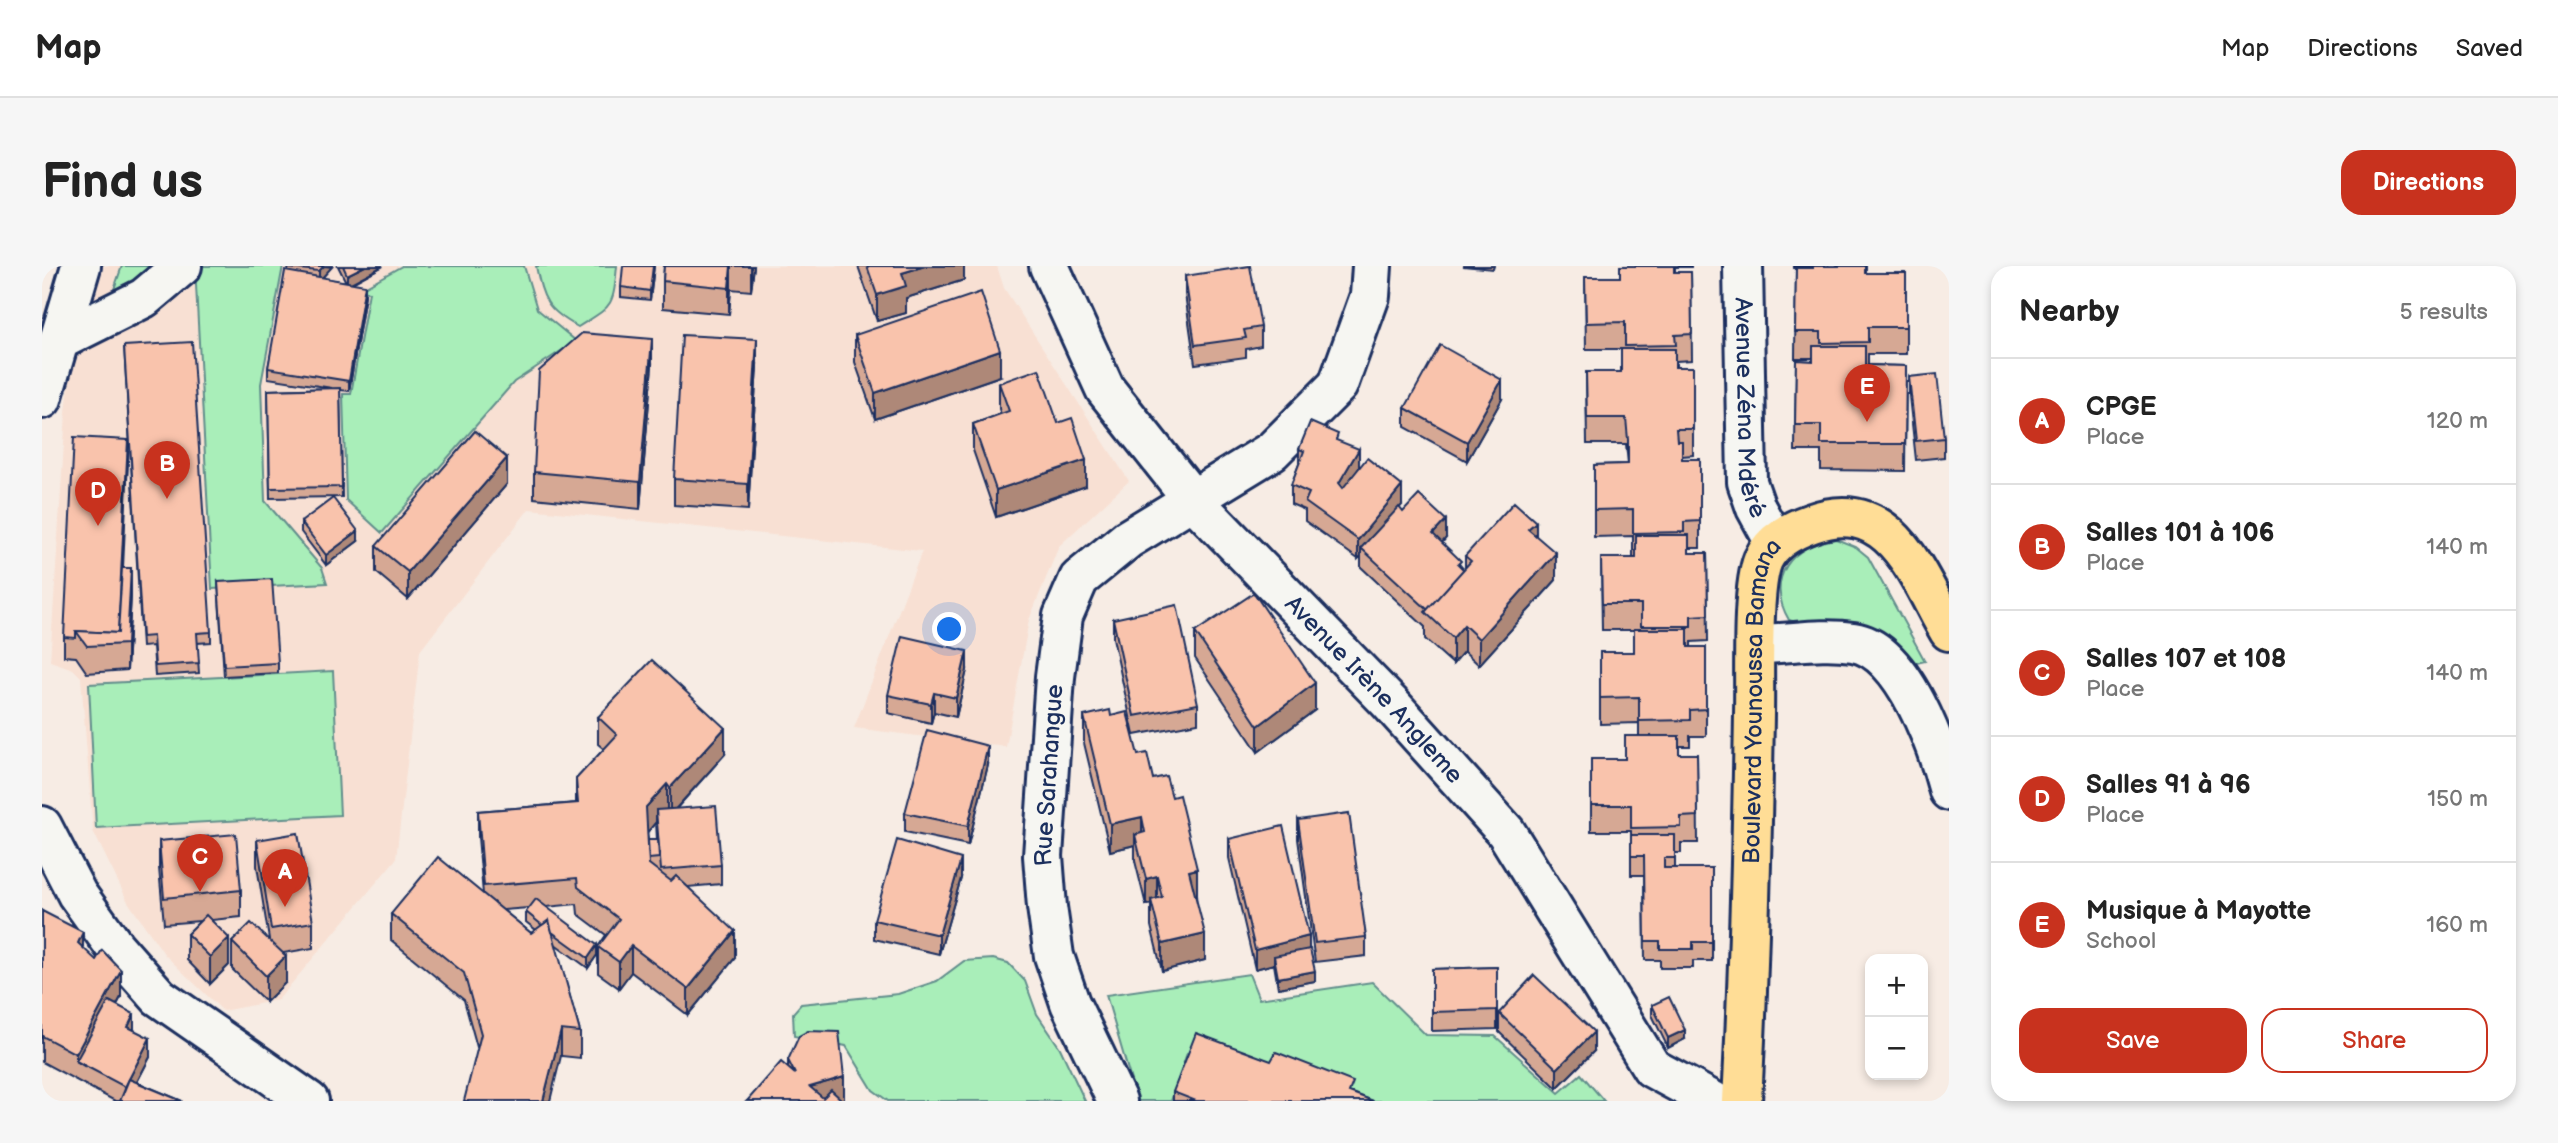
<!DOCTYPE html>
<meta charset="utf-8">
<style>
:root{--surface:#fff;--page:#f6f6f6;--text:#222;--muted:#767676;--line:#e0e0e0;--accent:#c8321e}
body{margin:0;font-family:"Balsamiq Sans",sans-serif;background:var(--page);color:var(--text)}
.controls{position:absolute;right:21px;bottom:21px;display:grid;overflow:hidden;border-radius:14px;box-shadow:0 4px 10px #0003}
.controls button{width:63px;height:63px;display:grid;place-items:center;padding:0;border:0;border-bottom:2px solid var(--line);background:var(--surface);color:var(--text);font:35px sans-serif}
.you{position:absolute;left:908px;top:364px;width:24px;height:24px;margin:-18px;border:5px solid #fff;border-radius:50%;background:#1a73e8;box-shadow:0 0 0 10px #1a73e833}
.badge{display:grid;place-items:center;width:46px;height:46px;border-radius:50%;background:var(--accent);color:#fff;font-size:23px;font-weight:700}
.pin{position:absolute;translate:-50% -58px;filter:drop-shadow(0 2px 4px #0008)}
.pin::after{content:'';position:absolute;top:37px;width:24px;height:21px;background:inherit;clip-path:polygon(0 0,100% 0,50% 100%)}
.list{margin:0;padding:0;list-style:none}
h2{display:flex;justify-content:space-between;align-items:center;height:91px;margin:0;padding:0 28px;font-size:30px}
h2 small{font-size:23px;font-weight:400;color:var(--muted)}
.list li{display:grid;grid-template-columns:46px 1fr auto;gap:21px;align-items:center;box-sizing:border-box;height:126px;padding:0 28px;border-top:2px solid var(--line)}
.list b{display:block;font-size:26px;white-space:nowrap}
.list p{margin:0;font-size:23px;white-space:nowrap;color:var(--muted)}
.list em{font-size:23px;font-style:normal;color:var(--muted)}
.actions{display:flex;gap:14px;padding:21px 28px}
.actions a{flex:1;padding:16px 0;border:2px solid var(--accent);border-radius:21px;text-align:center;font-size:24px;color:var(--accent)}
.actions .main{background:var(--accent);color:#fff}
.map{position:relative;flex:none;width:1907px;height:835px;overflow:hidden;border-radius:21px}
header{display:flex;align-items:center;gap:42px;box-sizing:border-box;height:98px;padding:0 35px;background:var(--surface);border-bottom:2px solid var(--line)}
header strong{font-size:33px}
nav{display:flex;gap:38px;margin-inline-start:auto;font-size:24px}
.intro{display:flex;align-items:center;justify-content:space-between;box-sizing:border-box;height:168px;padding:0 42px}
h1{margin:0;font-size:49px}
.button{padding:18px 32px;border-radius:21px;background:var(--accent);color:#fff;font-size:24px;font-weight:700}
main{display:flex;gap:42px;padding:0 42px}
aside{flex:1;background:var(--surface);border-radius:21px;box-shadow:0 4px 10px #0003}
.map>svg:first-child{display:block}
</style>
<header>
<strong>Map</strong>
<nav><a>Map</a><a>Directions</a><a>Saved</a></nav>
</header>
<div class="intro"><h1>Find us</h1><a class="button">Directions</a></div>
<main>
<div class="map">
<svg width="1907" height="835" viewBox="0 0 1907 835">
<rect width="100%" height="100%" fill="#f7ece4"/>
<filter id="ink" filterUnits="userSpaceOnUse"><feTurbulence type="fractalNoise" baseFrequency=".0143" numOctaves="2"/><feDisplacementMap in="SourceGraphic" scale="14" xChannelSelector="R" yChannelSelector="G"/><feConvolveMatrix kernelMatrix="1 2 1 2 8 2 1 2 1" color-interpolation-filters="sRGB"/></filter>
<g filter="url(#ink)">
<path fill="#f8e0d3" d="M56 0H955L962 22 1087 215 1017 280 987 354 964 481 812 462 880 285 487 243 378 385 354 593 236 734 181 745 123 689 86 636 51 565 39 411 31 403 8 395 24 146 33 67Z"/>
<g fill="#a9eeb9" stroke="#628e8c" stroke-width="2">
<path d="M80 0H111L82 26 70 29Z"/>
<path d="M153 0H241L219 118 223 235 280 302 285 317 170 323Z"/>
<path d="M360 0H482L495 43 534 75 472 116 340 267 304 234 301 128H309L327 26 315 25Z"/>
<path d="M494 0H575C571 42 571 39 536 61 504 43 501 34 494 0Z"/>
<path d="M1794 273 1814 281 1826 291 1883 395 1870 398 1747 354C1722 312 1750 278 1794 273Z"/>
<path d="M291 405 298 549 54 562 47 418Z"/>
<path d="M951 693 966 697 983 715 995 748 1018 782 1043 835H846L831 824 804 780 752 770 751 747 759 738 856 728 895 715 922 695Z"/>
<path d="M1207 708 1217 733 1330 716 1384 769 1453 770 1517 827 1539 808 1562 835H1309L1224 814 1145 787 1129 835H1095L1064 729Z"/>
</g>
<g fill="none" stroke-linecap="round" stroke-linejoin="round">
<g stroke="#1b2f5e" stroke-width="44">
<g id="minor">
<path id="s1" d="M1007 0 1063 123 1151 234 1348 437 1464 566 1610 802 1671 835"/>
<path id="s2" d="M1701 0 1705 216 1714 242 1733 277"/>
<path d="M20 73 102 32 140 0"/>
<path d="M0 133 39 0"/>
<path d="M1714 378C1746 378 1779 371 1811 376 1862 383 1896 483 1907 525"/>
<path d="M0 560 35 628 73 681 117 731 267 835"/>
<path id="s3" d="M1075 835 1028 737 1012 690 1005 641 1001 590 1013 411 1021 350 1037 313 1086 273 1230 185 1296 119 1328 30 1330 0"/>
</g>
</g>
<g stroke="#1b2f5e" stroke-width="44">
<g id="major">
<path id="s4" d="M1700 835C1707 706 1710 577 1712 448 1713 413 1709 323 1721 294 1730 274 1750 264 1770 257 1851 228 1876 313 1907 365"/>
</g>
</g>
<use href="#minor" stroke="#f6f6f2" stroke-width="38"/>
<use href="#major" stroke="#ffdd96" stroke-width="38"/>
</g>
<g fill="#d6a894" stroke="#1b2f5e" stroke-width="2" fill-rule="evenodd">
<path d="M247 0H290L280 12 304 16 296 0H341L310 17 323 29 307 125 298 124 300 231 228 232 226 124 290 122 226 112V102Z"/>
<path d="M612 0 608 34 579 31V21Z"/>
<path d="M622 0H712L709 25 689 23 687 48 621 42V15Z"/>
<path d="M816 0H922V14L864 32V47L835 55Z"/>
<path d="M1421 0H1452L1451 3Z"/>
<path d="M1578 0H1649V1H1633V6H1649L1650 94 1634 95V101H1651V189L1640 190V193H1658V282H1647V287H1665L1666 375 1649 376V381H1664V470H1648V480H1637V488H1655L1656 577H1639V587H1633V602H1670V695H1651V702H1618V694H1603L1602 609H1589V565H1549V493H1583L1597 470V457L1558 458V386H1592V364H1560L1559 292H1591V270L1552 271V199L1586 198 1584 178H1545L1544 106H1579L1583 83H1544L1543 11H1578Z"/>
<path d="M1752 0H1824V7H1864V88H1826V99L1864 100 1863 205 1779 204V185H1753L1754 94 1771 95V92H1753L1754 2H1766H1752Z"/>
<path d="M1143 10 1219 61V80L1204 83V91L1153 98 1143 28Z"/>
<path d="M813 69 958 110 833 153 813 96Z"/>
<path d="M82 80 169 366V376L155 377 157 407 113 410 111 380 100 381Z"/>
<path d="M610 99 598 243 492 232V206Z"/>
<path d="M715 100 706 244 632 239V213Z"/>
<path d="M1867 111 1902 172V191L1874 194 1867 130Z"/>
<path d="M957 117 1016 157 1044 220 954 251 931 184V158L959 148 957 143Z"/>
<path d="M1460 133 1425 195 1363 161V142Z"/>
<path d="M1296 175 1317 202 1360 239 1357 242 1361 246 1404 272 1400 277 1422 304 1423 303V290L1494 270 1514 314 1437 399 1422 385 1411 398 1383 373V361L1319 301V290L1316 293 1263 255V244L1249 238V219L1257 198V183Z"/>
<path d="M86 193 81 302 89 329 85 404 45 407 34 391 22 390V371Z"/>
<path d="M465 218 366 333 334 306V280Z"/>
<path d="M259 256 316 275 284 299 259 266Z"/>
<path d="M176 316 236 397V407L182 410Z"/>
<path d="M1071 353 1156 438V457L1092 469 1071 372Z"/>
<path d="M1153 366 1273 444 1216 486 1153 392Z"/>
<path d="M925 404 914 451 892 446 889 457 846 447V429Z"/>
<path d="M1042 450H1069L1111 513 1155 629 1154 630 1163 694 1120 705 1109 660V638L1104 639 1093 595V579L1068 585 1042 477Z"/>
<path d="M556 451 683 488 634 543 679 599V618L645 621 693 692 646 749 589 706 577 722 556 707V681L564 669 536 648 535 638 504 641 555 689 546 702 513 678 538 766V792L435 781 422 734 349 674V648L441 628 436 571V545L534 537V513L562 483 556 478ZM614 556 615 574H606L605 566ZM487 642 484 646V656L494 664 489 667 461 644Z"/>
<path d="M946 499 926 579 863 566V547Z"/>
<path d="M1256 554 1324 671V690L1273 696 1256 573Z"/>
<path d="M1187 573 1267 683 1273 715 1236 722 1232 698 1213 703 1187 592Z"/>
<path d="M215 574 271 656V682L241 687 244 716 224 736 190 703V676L227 673 215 600Z"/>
<path d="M117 575 199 624V651L169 654 187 699 168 718 145 694V668L158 655 122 658 117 602Z"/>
<path d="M919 612 897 688 832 673V654Z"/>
<path d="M0 645 41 681 79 731 75 739 92 764 108 791 95 816 140 835H73L0 796Z"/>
<path d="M1455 701V763L1390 765V703Z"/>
<path d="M1610 739 1643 773 1626 782 1610 749Z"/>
<path d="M1457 747 1552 785 1515 822 1457 766Z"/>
<path d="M746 794 802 835H705L746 802Z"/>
<path d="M1131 826 1311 827 1331 835H1131Z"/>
</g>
<g fill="#ae8878" stroke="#1b2f5e" stroke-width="2">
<path d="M282 0 290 1 277 15V5Z"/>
<path d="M323 0H341L305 19V9Z"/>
<path d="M611 0H612L608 34V25Z"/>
<path d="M689 0V23L687 48V22Z"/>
<path d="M709 0H712L709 25Z"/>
<path d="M883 0H922V14L864 32V47L835 55V29L860 7Z"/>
<path d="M323 19V29L307 125V115Z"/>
<path d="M610 73V99L598 243V216Z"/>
<path d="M715 73V100L706 244V218Z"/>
<path d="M958 84V110L833 153V127Z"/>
<path d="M1460 114V133L1425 195V176Z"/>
<path d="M86 174V193L76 378Z"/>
<path d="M1317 183V202L1297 236V217Z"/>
<path d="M465 192V218L366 333V306Z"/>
<path d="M1044 194V220L954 251V224Z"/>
<path d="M1360 220V239L1323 285 1319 282V290L1316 293V274Z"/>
<path d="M1404 254V272L1391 287V268Z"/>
<path d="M1494 256V282L1486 263Z"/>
<path d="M316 265V275L284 299V289Z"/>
<path d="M1514 287V314L1437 399V373Z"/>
<path d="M89 302V329L85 404V378Z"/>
<path d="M1422 359V385L1411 398V372Z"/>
<path d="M925 385V404L914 451V432Z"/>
<path d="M1273 417V444L1216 486V460Z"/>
<path d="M892 427V446L889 457V438Z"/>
<path d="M683 462V488L628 549V522Z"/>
<path d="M946 480V499L926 579V560Z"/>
<path d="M625 518V544H614V556L604 568V541Z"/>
<path d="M1100 551V577L1093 569V579L1068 585V558Z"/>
<path d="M919 593V612L897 688V669Z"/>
<path d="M1155 603V629L1147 632V605Z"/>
<path d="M1115 610V636L1109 634V638L1104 639V613Z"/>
<path d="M693 665V692L646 749V723Z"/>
<path d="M41 666V692L36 677Z"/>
<path d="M1163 668V694L1120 705V678Z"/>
<path d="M1267 670V689L1232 690V698L1213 703V684Z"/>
<path d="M187 672V699L168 718V691Z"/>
<path d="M555 679V689L546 702V692Z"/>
<path d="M589 680V706L577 722V696Z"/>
<path d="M244 690V716L224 736V710Z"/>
<path d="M79 704V731L42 800 34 795V788Z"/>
<path d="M1273 705V715L1236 722V712Z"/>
<path d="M92 748V767L86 761Z"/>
<path d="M519 764V790L508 835H501Z"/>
<path d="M1643 764V773L1626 782V772Z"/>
<path d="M1552 766V785L1515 822V803Z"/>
<path d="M108 772V791L85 835H83V821Z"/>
<path d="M802 811V835H768V821Z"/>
</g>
<g fill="#f9c3ac" stroke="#1b2f5e" stroke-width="2">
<path d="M247 0H282L277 5 247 2Z"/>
<path d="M301 0H323L305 9Z"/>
<path d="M581 0H611L608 25 579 21Z"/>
<path d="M622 0H689L687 22 621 15Z"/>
<path d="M825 0H883L860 7 864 20 835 29Z"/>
<path d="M1208 0 1219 61 1202 64 1204 72 1153 79 1143 10Z"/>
<path d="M1578 0H1632V6H1649L1650 68 1633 69 1634 79 1583 80V56L1544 57 1543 11H1578Z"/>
<path d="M1771 0H1823V7H1864V61H1826V76L1779 77V66H1753L1754 2H1771Z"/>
<path d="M243 5 323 19 307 115 226 102Z"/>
<path d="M939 26 958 84 833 127 813 69Z"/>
<path d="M540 67 610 73 598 216 492 206 497 105Z"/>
<path d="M640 69 715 73 706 218 632 213Z"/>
<path d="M150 76 169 366 155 367 157 397 113 400 111 370 100 371 82 80Z"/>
<path d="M1398 79 1460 114 1425 176 1363 142Z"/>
<path d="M1771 80H1823V99L1864 100 1863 178H1779V159H1753L1754 94 1771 95Z"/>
<path d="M1579 83H1633V101H1651V163H1634L1635 175H1640V193H1658V255L1642 256V266L1591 267V243L1552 244V199L1586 198V174L1584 152H1545L1544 106H1579Z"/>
<path d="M997 103 1016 157 1030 152 1044 194 954 224 931 158 967 145 957 117Z"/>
<path d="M1895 108 1902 172 1874 175 1867 111Z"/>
<path d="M298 122 300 221 228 222 226 124Z"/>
<path d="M1268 156 1296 168 1294 174 1317 183 1297 217 1301 222 1325 192 1360 220 1316 274 1263 236 1267 227 1249 219 1262 185 1257 183Z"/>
<path d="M433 165 465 192 366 306 334 280Z"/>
<path d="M32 171 86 174 76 367 34 365V372L22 371Z"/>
<path d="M1377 229 1404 254 1391 268 1419 295 1416 298 1422 304 1386 344 1319 282 1357 241 1361 246Z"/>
<path d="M291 232 316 265 284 289 259 256Z"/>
<path d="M1472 236 1494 256 1486 263 1514 287 1437 373 1422 359 1411 372 1383 346 1429 295 1423 290Z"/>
<path d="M1594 269H1647V287H1665L1666 349 1649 350V360H1599V338H1560L1559 292H1594Z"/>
<path d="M80 302H89L85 378 45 380 34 365 76 367Z"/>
<path d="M230 313 236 397 182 400 176 316Z"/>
<path d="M1212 327 1273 417 1216 460 1153 366Z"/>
<path d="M1135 339 1156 438 1092 450 1071 353Z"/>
<path d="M1592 363H1646V381H1664V443L1648 444V454L1597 455V431L1558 432V386H1592Z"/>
<path d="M860 370 925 385 914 432 892 427 889 438 846 429Z"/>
<path d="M610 394 683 462 628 522 625 518 604 541 607 598 629 615 634 610 693 665 646 723 589 680 577 696 556 681 577 653 536 621 535 612 442 620 436 545 536 537 534 513 575 469 556 451Z"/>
<path d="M1068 444 1069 450 1085 446 1096 489 1105 487 1111 513 1124 510 1130 531 1137 529 1155 603 1147 605 1163 668 1120 678 1109 634 1120 631 1115 610 1104 613 1093 569 1103 566 1100 551 1068 558 1042 450Z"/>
<path d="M885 464 946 480 926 560 863 547Z"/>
<path d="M1583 470H1637V488H1655L1656 550 1639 551V561L1589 562V539H1549V493H1583Z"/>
<path d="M674 540 679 599 619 604 614 544Z"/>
<path d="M1307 547 1324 671 1273 677 1256 554Z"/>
<path d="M1241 560 1267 670 1213 684 1187 573Z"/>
<path d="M256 567 271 656 229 663 215 574Z"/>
<path d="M194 568 199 624 122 632 117 575Z"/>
<path d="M1589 569H1633V592H1622V602H1670V676H1651V683H1618V675H1603L1602 590H1589Z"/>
<path d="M606 574H616L617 592 607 593Z"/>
<path d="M855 574 919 593 897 669 832 654Z"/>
<path d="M396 591 489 667 507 654 538 766 519 764 501 835H422L439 768 422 707 349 648Z"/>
<path d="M494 633 555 679 546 692 510 666 507 654 500 659 484 646Z"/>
<path d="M0 645 41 666 36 677 54 694 60 684 79 704 34 788 0 770Z"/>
<path d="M164 649 187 672 168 691 145 668Z"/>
<path d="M209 657 244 690 224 710 190 676Z"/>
<path d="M1268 683 1273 705 1236 712 1232 690Z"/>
<path d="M1455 701V744L1390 746V703Z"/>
<path d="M1492 709 1552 766 1515 803 1457 747Z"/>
<path d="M1627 731 1643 764 1626 772 1610 739Z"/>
<path d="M67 735 92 748 86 761 108 772 83 821 34 795Z"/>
<path d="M766 765 797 766 802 811 768 821 781 832 789 824 801 835H705L739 796 753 808 746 794 757 770Z"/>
<path d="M1154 767 1229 795 1234 786 1311 816 1307 826 1331 835H1154L1131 826Z"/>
<path d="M87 813 140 835H78Z"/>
</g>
</g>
<g text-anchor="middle" stroke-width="5" stroke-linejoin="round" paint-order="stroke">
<g font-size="24" fill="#1b2f5e" stroke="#f6f6f2">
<text dy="8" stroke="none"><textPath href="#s2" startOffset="142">Avenue Zéna Mdéré</textPath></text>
<text dy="8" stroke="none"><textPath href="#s1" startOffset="539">Avenue Irène Angleme</textPath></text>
<text dy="8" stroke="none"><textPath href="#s4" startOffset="401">Boulevard Younoussa Bamana</textPath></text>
<text dy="8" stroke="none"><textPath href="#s3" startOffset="340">Rue Sarahangue</textPath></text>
</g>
</g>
</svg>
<div class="controls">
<button>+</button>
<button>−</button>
</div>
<div class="you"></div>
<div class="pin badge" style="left:243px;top:641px">A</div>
<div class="pin badge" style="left:125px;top:233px">B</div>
<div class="pin badge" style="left:158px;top:626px">C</div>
<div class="pin badge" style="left:56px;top:260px">D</div>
<div class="pin badge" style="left:1825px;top:156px">E</div>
</div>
<aside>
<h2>Nearby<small>5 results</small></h2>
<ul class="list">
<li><span class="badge">A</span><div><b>CPGE</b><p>Place</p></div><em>120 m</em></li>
<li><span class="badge">B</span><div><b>Salles 101 à 106</b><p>Place</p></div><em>140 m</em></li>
<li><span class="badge">C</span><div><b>Salles 107 et 108</b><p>Place</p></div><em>140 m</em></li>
<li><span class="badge">D</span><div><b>Salles 91 à 96</b><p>Place</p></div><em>150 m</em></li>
<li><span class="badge">E</span><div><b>Musique à Mayotte</b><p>School</p></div><em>160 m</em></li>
</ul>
<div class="actions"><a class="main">Save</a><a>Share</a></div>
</aside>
</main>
